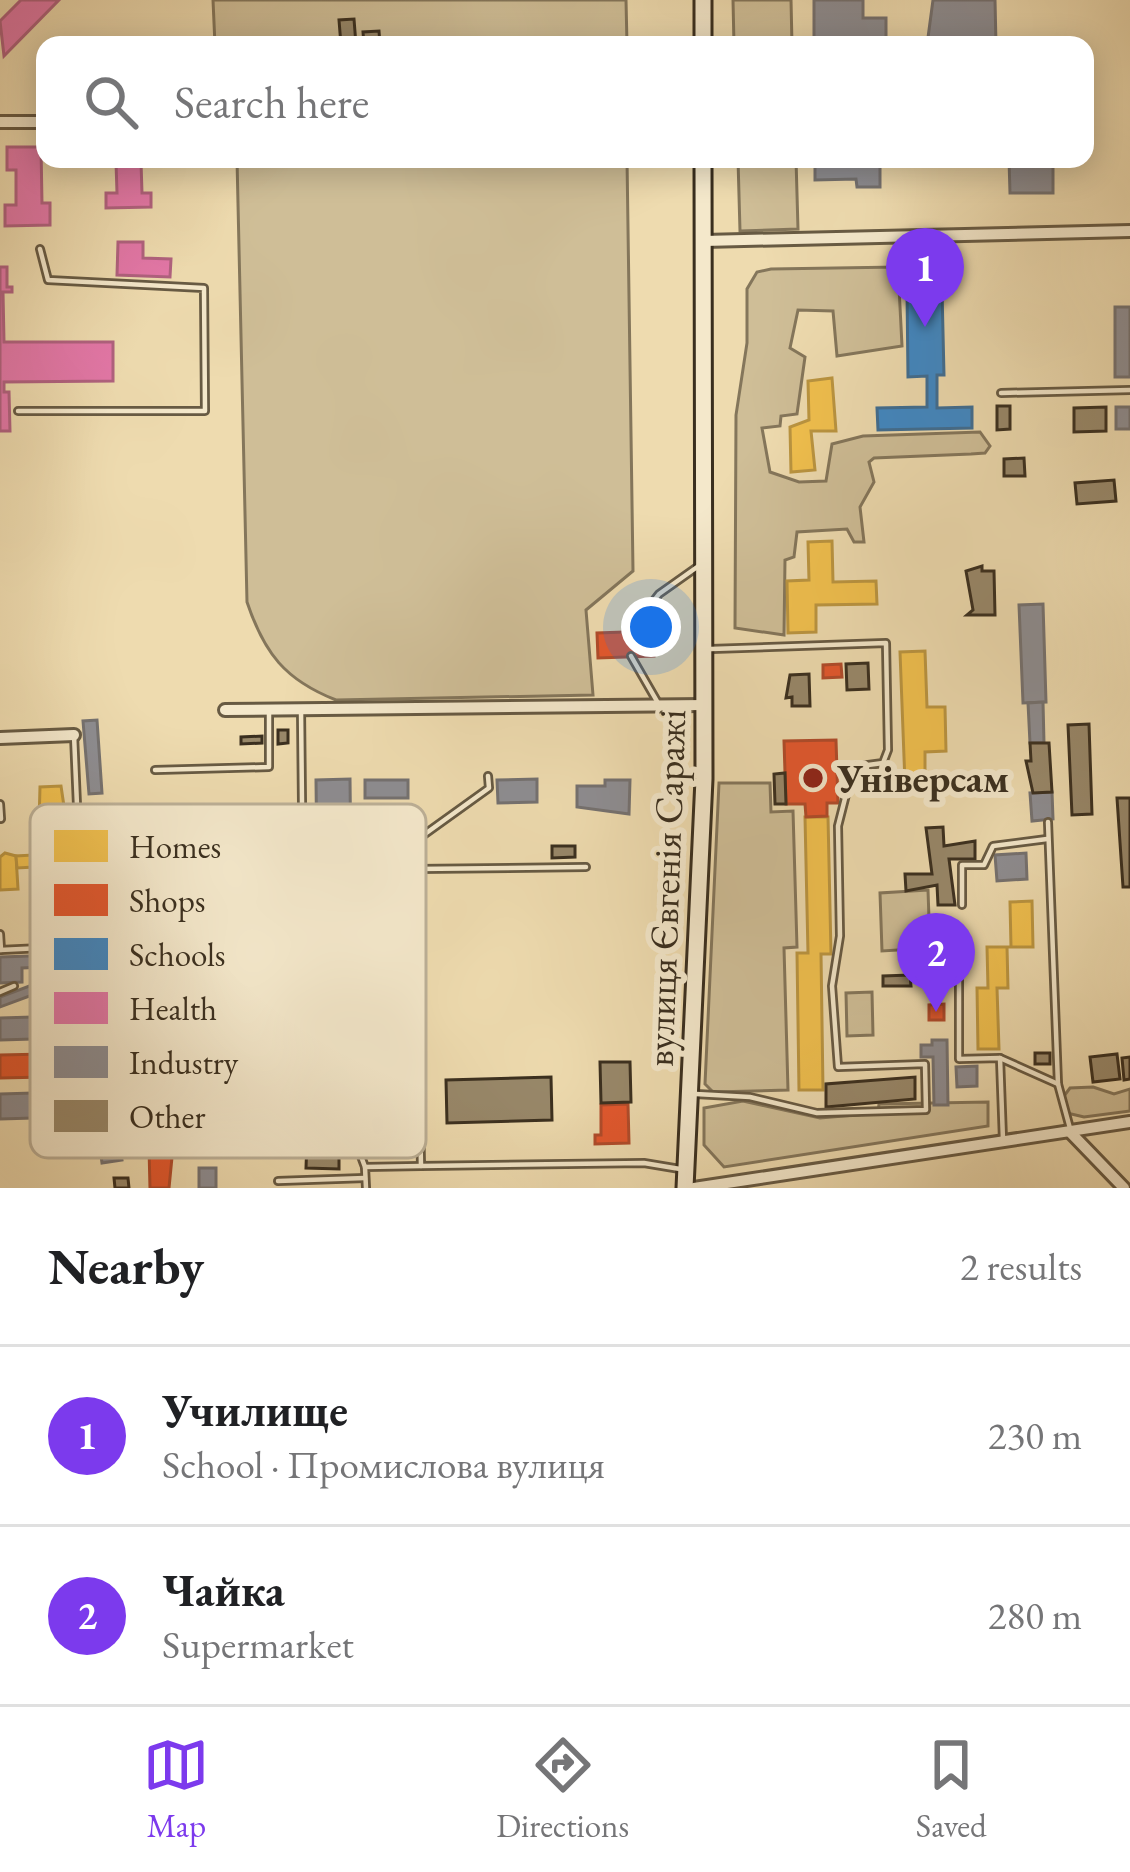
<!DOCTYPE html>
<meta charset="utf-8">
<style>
:root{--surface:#fff;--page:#f6f6f6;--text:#202124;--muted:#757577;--line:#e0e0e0;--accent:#7c3aed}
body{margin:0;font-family:"EB Garamond",serif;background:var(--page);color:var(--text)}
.you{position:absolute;left:651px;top:627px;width:42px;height:42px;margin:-30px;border:9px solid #fff;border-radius:50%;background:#1a73e8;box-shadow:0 0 0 18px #1a73e833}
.badge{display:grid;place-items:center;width:78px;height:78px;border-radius:50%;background:var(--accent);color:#fff;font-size:39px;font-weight:700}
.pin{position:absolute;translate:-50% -99px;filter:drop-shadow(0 3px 6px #0008)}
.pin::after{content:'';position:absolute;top:63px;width:42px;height:36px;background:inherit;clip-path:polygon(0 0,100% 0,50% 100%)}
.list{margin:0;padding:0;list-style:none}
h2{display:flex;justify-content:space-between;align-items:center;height:156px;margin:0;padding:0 48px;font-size:51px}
h2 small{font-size:39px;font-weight:400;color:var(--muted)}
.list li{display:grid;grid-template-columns:78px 1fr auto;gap:36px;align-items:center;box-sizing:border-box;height:180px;padding:0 48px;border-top:3px solid var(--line)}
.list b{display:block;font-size:45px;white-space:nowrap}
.list p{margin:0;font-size:39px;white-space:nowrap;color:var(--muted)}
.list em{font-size:39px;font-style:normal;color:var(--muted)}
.icon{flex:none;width:66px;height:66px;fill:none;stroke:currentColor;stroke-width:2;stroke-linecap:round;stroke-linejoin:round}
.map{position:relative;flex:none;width:1130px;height:1188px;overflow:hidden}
.search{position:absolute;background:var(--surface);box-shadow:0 6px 30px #0003;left:36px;right:36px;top:36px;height:132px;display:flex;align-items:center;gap:30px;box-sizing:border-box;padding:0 42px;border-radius:24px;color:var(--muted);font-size:45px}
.sheet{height:516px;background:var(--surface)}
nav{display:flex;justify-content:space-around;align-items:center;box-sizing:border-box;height:168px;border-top:3px solid var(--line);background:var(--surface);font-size:33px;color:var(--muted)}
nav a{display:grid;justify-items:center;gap:6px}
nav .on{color:var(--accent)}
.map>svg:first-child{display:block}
</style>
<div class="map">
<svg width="1130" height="1188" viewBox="0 0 1130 1188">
<rect width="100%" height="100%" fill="#eedbaf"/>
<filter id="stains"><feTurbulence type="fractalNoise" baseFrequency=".00167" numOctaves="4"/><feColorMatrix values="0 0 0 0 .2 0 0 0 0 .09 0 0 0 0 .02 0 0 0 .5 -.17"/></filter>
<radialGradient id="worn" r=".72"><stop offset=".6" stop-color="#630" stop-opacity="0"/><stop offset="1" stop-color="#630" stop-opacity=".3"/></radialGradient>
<g fill="#cfbe97" stroke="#84765b" stroke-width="3">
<path d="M213 0H626L627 45H215Z"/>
<path d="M733 0H791L792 45H734Z"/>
<path d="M237 159H627L633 571 586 610 593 695 336 700C285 680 264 653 247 602Z"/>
<path d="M738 159H796L798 229 740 231Z"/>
<path d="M898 267 902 346 837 356 833 311 798 310 790 348 805 357 797 414 781 416 780 426 762 428 770 472 799 482 826 481 832 444 863 436 980 432 990 446 985 453 971 454 874 458 869 462 874 482 860 507 864 542H854L847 529 797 532 794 557 785 560 784 635 735 628 736 415 747 343V289L757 272 771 269Z"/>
<path d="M719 783H770L771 812 793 811 797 947 784 948 788 1090 713 1092 705 1084Z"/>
<path d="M928 890 930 948 882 951 880 893Z"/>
<path d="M872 992 873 1035 847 1036 846 993Z"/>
<path d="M1093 1087 1114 1094 1130 1089V1111L1084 1117 1067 1113 1064 1096 1070 1088Z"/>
<path d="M743 1101 820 1118 878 1113 879 1104 988 1102V1126L724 1167 704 1145V1108Z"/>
</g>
<g fill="#f2c14e" stroke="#bb9540" stroke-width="3">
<path d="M832 378 836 431H811L815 470 791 472 790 427 809 420 808 381Z"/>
<path d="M832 541 833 582 876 581 877 604 816 605V632L788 633 787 581 809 580 808 542Z"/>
<path d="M925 651 927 707H945L946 751 925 752V783H905L900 652Z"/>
<path d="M61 786 65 813H54L62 934 37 935 32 824H39L40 787Z"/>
<path d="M805 817H828L831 954H821L823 1090H799L797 953H808Z"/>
<path d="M5 853 16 856 18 889 0 890V857Z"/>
<path d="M33 855 34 867 17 868 16 856Z"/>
<path d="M1032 901 1033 947H1007L1008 988H997L999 1049H978L977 988H988L987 947H1011L1010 902Z"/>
</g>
<g fill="#e4572e" stroke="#b14b2a" stroke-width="3">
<path d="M653 631 654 656 598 658 597 633Z"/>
<path d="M841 664 842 677 823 678V665Z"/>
<path d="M836 740 838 803H827V816L806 817 805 804H786L784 741Z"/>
<path d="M944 1004V1020H929V1005Z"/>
<path d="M134 1052 135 1075 0 1078V1055Z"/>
<path d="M628 1104 629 1143 595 1144V1135H601V1105Z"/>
<path d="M173 1147 169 1188H150L149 1148Z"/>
</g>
<path fill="#3f88c5" stroke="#3e6d93" stroke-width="3" d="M942 290 944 375H937V408L972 407V428L878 430 877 408 927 407V376L908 377 907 291Z"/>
<g fill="#e377a8" stroke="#b0617f" stroke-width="3">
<path d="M21 0H59L4 56 0 21Z"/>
<path d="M7 147H41L42 203H50V225L5 226V205H16V170H7Z"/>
<path d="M106 159H147L141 162 142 193H151V207L106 208V193H117L116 162Z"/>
<path d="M118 242H143V258L171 259 170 277 117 275Z"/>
<path d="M0 267H7V287H12V292H3L4 342H113V381L4 382V392H9L10 431H0Z"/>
</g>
<g fill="#8d8d92" stroke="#747170" stroke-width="3">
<path d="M814 0H863V18H886V45H814Z"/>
<path d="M933 0H995L996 45H927Z"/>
<path d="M815 159H880V187H857L856 179 815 180Z"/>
<path d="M1009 159H1053V193H1010Z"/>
<rect x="1115" y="307" width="15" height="70"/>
<rect x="1116" y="407" width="14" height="22"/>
<path d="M1043 604 1046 702 1023 703 1019 605Z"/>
<path d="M1043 702 1044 743H1030L1028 703Z"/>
<path d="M97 720 102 793 89 794 83 721Z"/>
<path d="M350 779 351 868H317L316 780Z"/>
<path d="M537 779V802L498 803 497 780Z"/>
<rect x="365" y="780" width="43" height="18"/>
<path d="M605 780H630L629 814 577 807V786H605Z"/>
<path d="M1052 792 1053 819 1032 821 1030 793Z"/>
<path d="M1026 853 1027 879 997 881 995 855Z"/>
<path d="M956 937V947L936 948V939Z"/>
<path d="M90 954 91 965 22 968V982L0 983V957Z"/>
<path d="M48 979 51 988 0 1007V997Z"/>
<path d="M132 1014 133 1036 0 1040V1018Z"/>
<path d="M932 1040H947L948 1105H934L933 1057H921V1045H932Z"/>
<path d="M977 1066V1086L957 1087 956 1067Z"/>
<path d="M133 1090 134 1115 0 1119V1094Z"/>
<path d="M119 1138 122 1160 102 1163 99 1141Z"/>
<rect x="199" y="1168" width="17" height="20"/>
</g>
<g fill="#98886a" stroke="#3a2f1f" stroke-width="3">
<path d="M354 19 356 45H341L339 20Z"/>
<path d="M379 31 380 45H364L363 32Z"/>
<path d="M997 406H1010V429L997 430Z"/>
<path d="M1106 407V431L1074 432V408Z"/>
<path d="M1024 458 1025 476H1004V459Z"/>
<path d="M1114 480 1116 501 1077 504 1075 483Z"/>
<path d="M982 566V571H994L995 615H967L973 610 966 571Z"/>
<path d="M868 663 869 689 847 690 846 664Z"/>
<path d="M809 674 810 706H792V697L786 698 790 675Z"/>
<path d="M1089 724 1092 814 1072 815 1068 725Z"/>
<path d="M278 730H288V743L278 744Z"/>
<path d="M262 736V743L241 744V737Z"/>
<path d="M1030 743H1049L1052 792 1033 793 1026 761H1031Z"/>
<path d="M785 773 786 804H775L774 774Z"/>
<path d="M1117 798H1130V887H1123Z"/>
<path d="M943 827 944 846 975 841V859H949L955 905H938L937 885 906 891 905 874H932L926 828Z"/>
<path d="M552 846H575V857L552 858Z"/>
<path d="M940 971 942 987 931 988 929 972Z"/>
<path d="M910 975 911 986H883V976Z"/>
<rect x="1035" y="1053" width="15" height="11"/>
<path d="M1117 1054 1120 1079 1093 1082 1090 1057Z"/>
<path d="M1130 1057V1079L1124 1080 1122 1058Z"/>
<path d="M600 1062H630L631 1102 601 1103Z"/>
<path d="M551 1077 552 1120 447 1123 446 1080Z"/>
<path d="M915 1077V1099L826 1107V1084Z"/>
<path d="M307 1139 339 1140V1169L306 1168Z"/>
<path d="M114 1178H128L129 1188H115Z"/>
</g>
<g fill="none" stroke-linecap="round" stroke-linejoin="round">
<g stroke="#675a43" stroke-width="10">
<g id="service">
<path d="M1001 393 1130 390"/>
<path d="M18 411H205L204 288 48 280 40 249"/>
<path d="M630 632 659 594 700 565"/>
<path d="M631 656 658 703"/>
<path d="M301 709 303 897 326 907 416 906 418 839 489 788 488 776"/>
<path d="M155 770 269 767V709"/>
<path d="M0 804 1 819"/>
<path d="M1048 822 1058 1084 1071 1132"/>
<path d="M416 869 586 867"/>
<path d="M962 905V865H984L993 846 1047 839"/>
<path d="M416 906 421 1166 644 1163 680 1169"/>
<path d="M0 934 1 950"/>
<path d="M0 950 83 946 74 735"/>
<path d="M959 960V1059L1000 1058 1003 1140"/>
<path d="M0 992 14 986"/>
<path d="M1000 1058 1058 1084"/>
<path d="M328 1067 365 1167"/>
<path d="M696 1094 750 1097 817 1113 926 1110 925 1064 838 1067 832 986 840 936 838 826 853 767 883 763 888 750 886 643 711 649"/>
<path d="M278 1181 365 1178"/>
<path d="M366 1188 365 1167 421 1166"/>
</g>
</g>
<g stroke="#675a43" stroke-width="16">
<g id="minor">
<path d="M0 122H45"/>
<path d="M704 241 1130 231"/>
<path d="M225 710 705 705"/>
<path d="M0 738 74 735"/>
<path d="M1071 1133 1124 1188"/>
<path d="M694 1188 1130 1122"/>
</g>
</g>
<g stroke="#3a2f1f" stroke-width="21">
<g id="secondary">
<path d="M703 0V45"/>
<path d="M685 1188 704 779 703 159"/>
</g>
</g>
<use href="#service" stroke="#f4e8cb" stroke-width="4.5"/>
<use href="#minor" stroke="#f4e8cb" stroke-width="10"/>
<use href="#secondary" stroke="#f4e8cb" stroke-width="15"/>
</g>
<circle fill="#8f2418" stroke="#f4e8cb" stroke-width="4.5" cx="813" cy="778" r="12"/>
<g text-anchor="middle" stroke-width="12" stroke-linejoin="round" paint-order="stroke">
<g font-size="39" font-weight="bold" fill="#3a2f1f" stroke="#f4e8cb" text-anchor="start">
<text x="837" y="792">Універсам</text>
</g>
<g font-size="39" fill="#3a2f1f" stroke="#f4e8cb">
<text transform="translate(665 888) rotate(-88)" y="14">вулиця Євгенія Саражі</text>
</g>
</g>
<rect x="30" y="804" width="396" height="354" rx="18" fill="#f4e8cb" stroke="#bcb097" stroke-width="3"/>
<rect x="54" y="830" width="54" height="32" fill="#f2c14e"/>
<rect x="54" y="884" width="54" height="32" fill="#e4572e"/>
<rect x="54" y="938" width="54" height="32" fill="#3f88c5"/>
<rect x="54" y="992" width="54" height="32" fill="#e377a8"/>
<rect x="54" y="1046" width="54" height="32" fill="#8d8d92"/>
<rect x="54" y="1100" width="54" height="32" fill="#98886a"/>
<g font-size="33" fill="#3a2f1f">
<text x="129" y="858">Homes</text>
<text x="129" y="912">Shops</text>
<text x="129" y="966">Schools</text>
<text x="129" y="1020">Health</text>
<text x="129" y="1074">Industry</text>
<text x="129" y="1128">Other</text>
</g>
<rect width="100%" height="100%" filter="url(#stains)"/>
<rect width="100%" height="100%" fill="url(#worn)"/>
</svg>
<div class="you"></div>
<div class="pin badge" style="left:925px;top:327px">1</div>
<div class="pin badge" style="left:936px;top:1012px">2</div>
<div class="search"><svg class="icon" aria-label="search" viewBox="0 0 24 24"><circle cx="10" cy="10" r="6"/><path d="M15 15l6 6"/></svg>Search here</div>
</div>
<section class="sheet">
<h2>Nearby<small>2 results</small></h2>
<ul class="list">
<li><span class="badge">1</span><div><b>Училище</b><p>School · Промислова вулиця</p></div><em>230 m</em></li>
<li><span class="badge">2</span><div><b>Чайка</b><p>Supermarket</p></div><em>280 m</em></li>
</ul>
</section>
<nav>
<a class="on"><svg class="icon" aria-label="map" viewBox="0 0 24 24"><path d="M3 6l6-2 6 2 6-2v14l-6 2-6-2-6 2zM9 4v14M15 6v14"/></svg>Map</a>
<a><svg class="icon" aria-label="directions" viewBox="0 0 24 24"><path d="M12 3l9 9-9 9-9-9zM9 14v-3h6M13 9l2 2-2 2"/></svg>Directions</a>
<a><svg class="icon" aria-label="saved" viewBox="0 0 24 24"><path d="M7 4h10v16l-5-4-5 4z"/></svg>Saved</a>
</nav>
